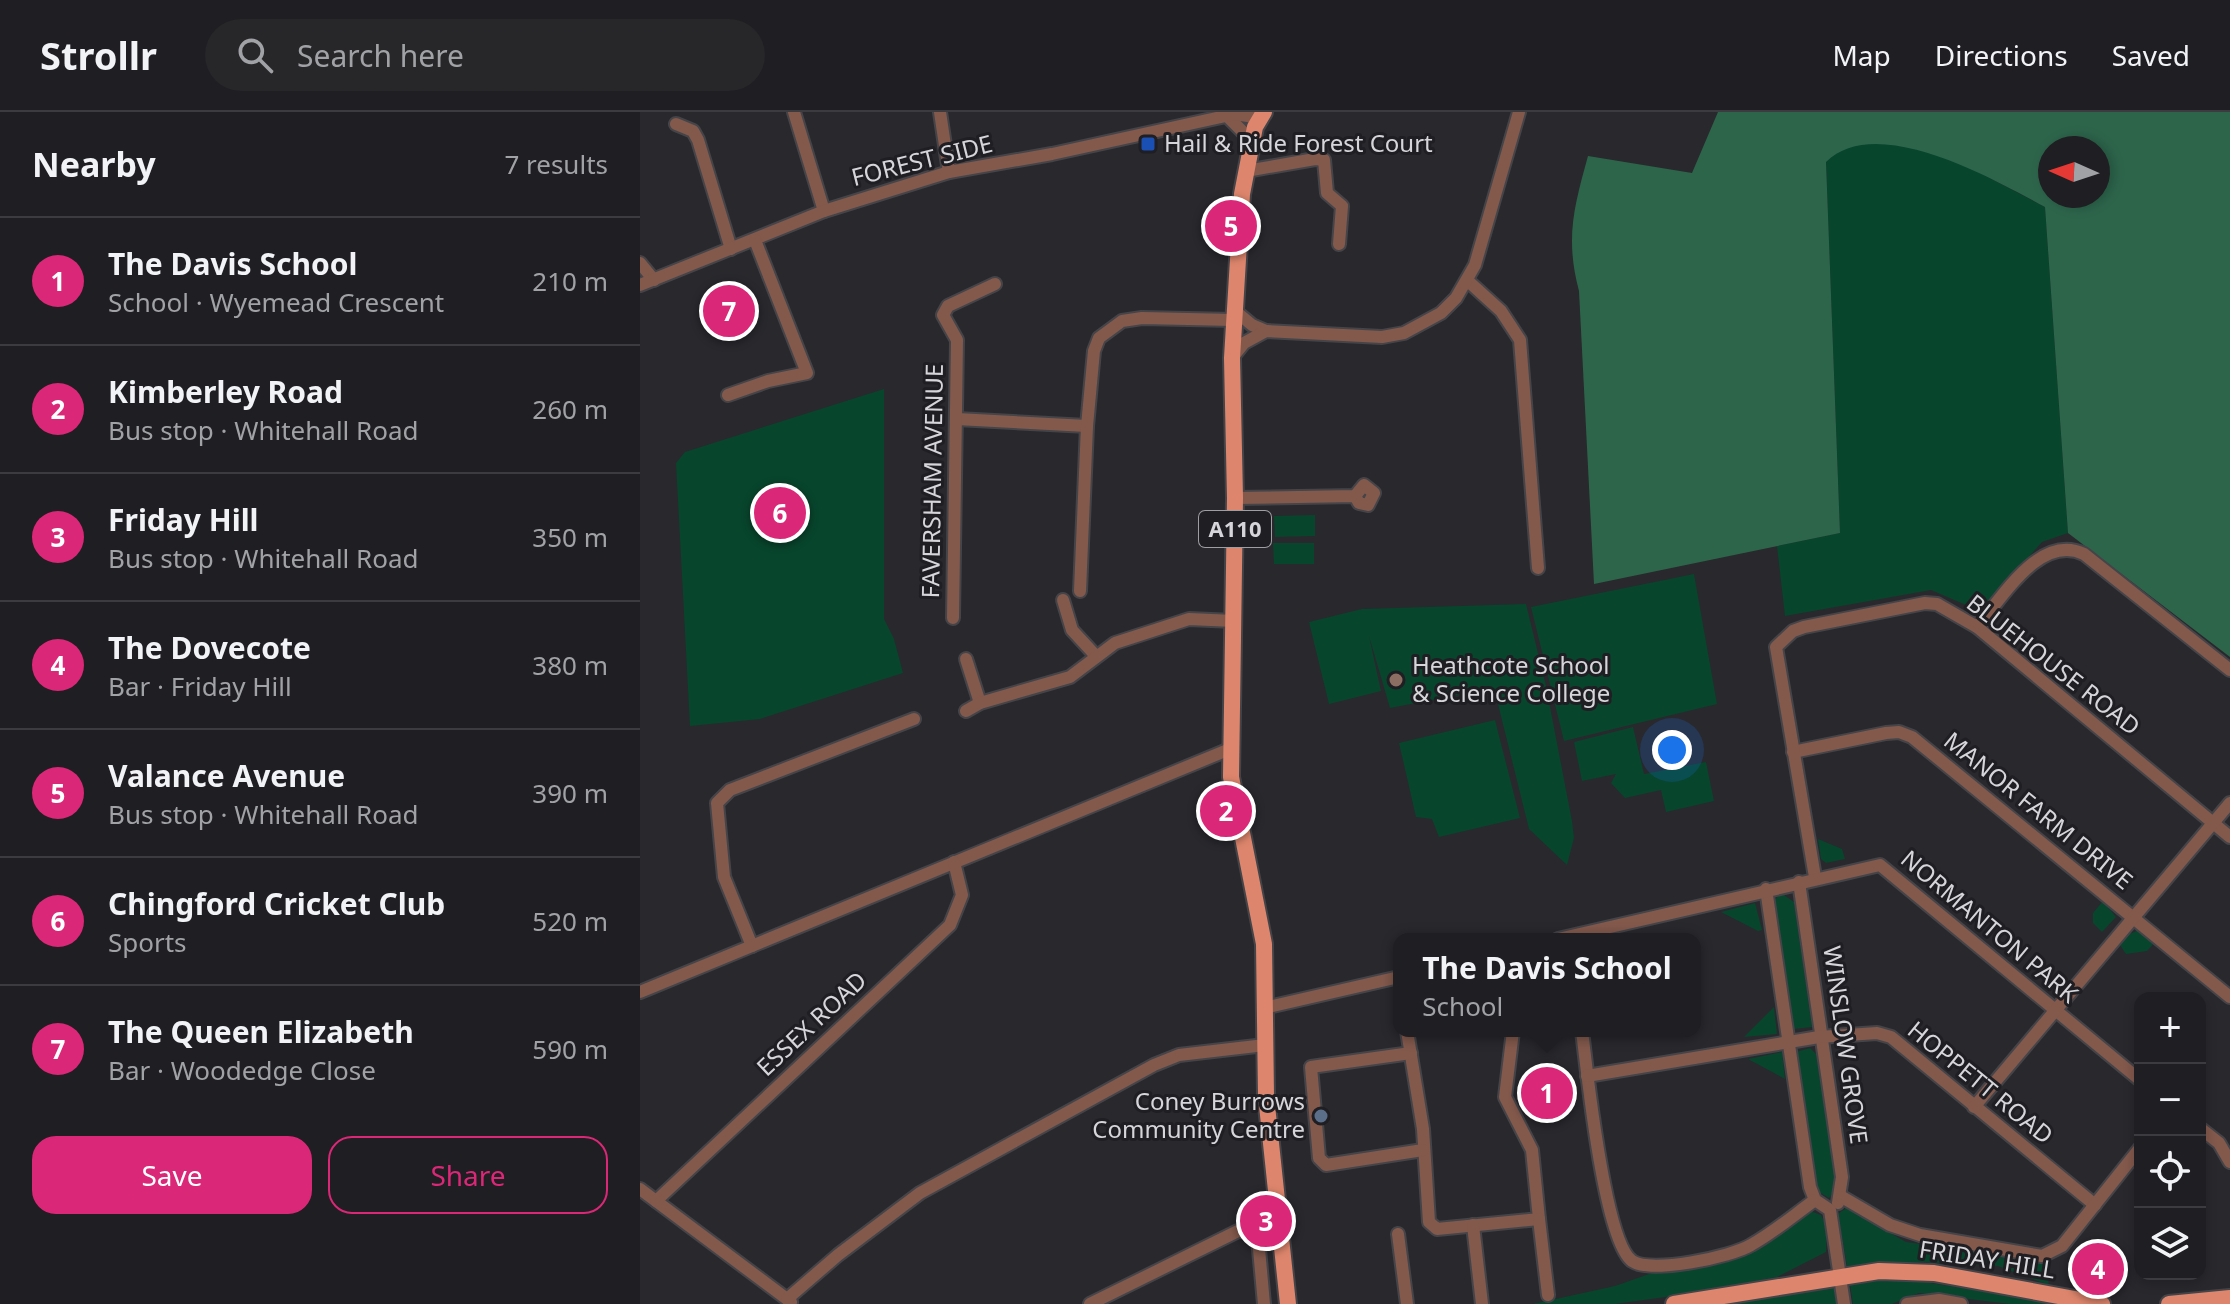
<!DOCTYPE html>
<meta charset="utf-8">
<style>
:root{--surface:#1f1e22;--page:#27272a;--text:#f1f3f6;--muted:#a1a2a5;--line:#3c3c40;--accent:#db2777}
body{margin:0;font-family:"Noto Sans",sans-serif;background:var(--page);color:var(--text)}
.controls{position:absolute;right:24px;bottom:24px;display:grid;overflow:hidden;border-radius:16px;box-shadow:0 4px 12px #0003}
.controls button{width:72px;height:72px;display:grid;place-items:center;padding:0;border:0;border-bottom:2px solid var(--line);background:var(--surface);color:var(--text);font:40px sans-serif}
.compass{position:absolute;left:1398px;top:24px;width:72px;height:72px;border-radius:50%;background:var(--surface);box-shadow:0 4px 12px #0003;rotate:273deg}
.you{position:absolute;left:1032px;top:638px;width:28px;height:28px;margin:-20px;border:6px solid #fff;border-radius:50%;background:#1a73e8;box-shadow:0 0 0 12px #1a73e833}
.badge{display:grid;place-items:center;width:52px;height:52px;border-radius:50%;background:var(--accent);color:#fff;font-size:26px;font-weight:700}
.pin{position:absolute;translate:-50% -50%;border:4px solid #fff;box-shadow:0 2px 8px #0006}
.popup{position:absolute;left:753px;top:821px;width:308px;height:104px;box-sizing:border-box;display:grid;place-content:center;border-radius:16px;background:var(--surface);filter:drop-shadow(0 2px 6px #0005);font-size:26px;white-space:nowrap;color:var(--muted)}
.popup b{font-size:30px;color:var(--text)}
.popup::after{content:'';position:absolute;left:50%;top:100%;margin-left:-16px;border:16px solid transparent;border-top-color:var(--surface)}
.list{margin:0;padding:0;list-style:none}
h2{display:flex;justify-content:space-between;align-items:center;height:104px;margin:0;padding:0 32px;font-size:34px}
h2 small{font-size:26px;font-weight:400;color:var(--muted)}
.list li{display:grid;grid-template-columns:52px 1fr auto;gap:24px;align-items:center;box-sizing:border-box;height:128px;padding:0 32px;border-top:2px solid var(--line)}
.list b{display:block;font-size:30px;white-space:nowrap}
.list p{margin:0;font-size:26px;white-space:nowrap;color:var(--muted)}
.list em{font-size:26px;font-style:normal;color:var(--muted)}
.actions{display:flex;gap:16px;padding:24px 32px}
.actions a{flex:1;padding:18px 0;border:2px solid var(--accent);border-radius:24px;text-align:center;font-size:28px;color:var(--accent)}
.actions .main{background:var(--accent);color:#fff}
.icon{flex:none;width:44px;height:44px;fill:none;stroke:currentColor;stroke-width:2;stroke-linecap:round;stroke-linejoin:round}
.map{position:relative;flex:none;width:1590px;height:1192px;overflow:hidden}
header{display:flex;align-items:center;gap:48px;box-sizing:border-box;height:112px;padding:0 40px;background:var(--surface);border-bottom:2px solid var(--line)}
header strong{font-size:38px}
nav{display:flex;gap:44px;margin-inline-start:auto;font-size:28px}
.search{width:560px;height:72px;background:var(--page);display:flex;align-items:center;gap:20px;box-sizing:border-box;padding:0 28px;border-radius:44px;color:var(--muted);font-size:30px}
main{display:flex}
aside{flex:1;background:var(--surface)}
.map>svg:first-child{display:block}
</style>
<header>
<strong>Strollr</strong>
<div class="search"><svg class="icon" aria-label="search" viewBox="0 0 24 24"><circle cx="10" cy="10" r="6"/><path d="M15 15l6 6"/></svg>Search here</div>
<nav><a>Map</a><a>Directions</a><a>Saved</a></nav>
</header>
<main>
<aside>
<h2>Nearby<small>7 results</small></h2>
<ul class="list">
<li><span class="badge">1</span><div><b>The Davis School</b><p>School · Wyemead Crescent</p></div><em>210 m</em></li>
<li><span class="badge">2</span><div><b>Kimberley Road</b><p>Bus stop · Whitehall Road</p></div><em>260 m</em></li>
<li><span class="badge">3</span><div><b>Friday Hill</b><p>Bus stop · Whitehall Road</p></div><em>350 m</em></li>
<li><span class="badge">4</span><div><b>The Dovecote</b><p>Bar · Friday Hill</p></div><em>380 m</em></li>
<li><span class="badge">5</span><div><b>Valance Avenue</b><p>Bus stop · Whitehall Road</p></div><em>390 m</em></li>
<li><span class="badge">6</span><div><b>Chingford Cricket Club</b><p>Sports</p></div><em>520 m</em></li>
<li><span class="badge">7</span><div><b>The Queen Elizabeth</b><p>Bar · Woodedge Close</p></div><em>590 m</em></li>
</ul>
<div class="actions"><a class="main">Save</a><a>Share</a></div>
</aside>
<div class="map">
<svg width="1590" height="1192" viewBox="0 0 1590 1192">
<rect width="100%" height="100%" fill="#29282d"/>
<g fill="#08452d">
<path d="M1245 25 1281 30 1405 95 1428 421 1402 430 1340 499 1291 478 1145 504 1137 434 1200 421 1186 50 1197 36Z"/>
<path d="M244 277V507L254 527 263 561 120 607 50 614 36 351 45 340Z"/>
<path d="M675 403V424L635 425 634 404Z"/>
<path d="M633 431H674V452H634Z"/>
<path d="M1054 462 1077 592 924 629 891 495Z"/>
<path d="M886 492 906 574 932 709 934 726 927 753 889 717 854 576 750 596 729 524 741 579 689 592 669 510 722 497Z"/>
<path d="M855 608 880 706 799 725 792 707 776 705 759 631Z"/>
<path d="M993 615 1004 662 1066 650 1074 689 1026 700 1021 678 985 686 971 671 976 662 942 669 934 630Z"/>
<path d="M1178 727 1202 737 1205 747 1186 751 1181 747Z"/>
<path d="M1141 781 1154 790 1172 915 1154 917 1132 791Z"/>
<path d="M1463 789 1476 805 1462 820 1453 811V801Z"/>
<path d="M1115 791 1122 818 1118 819 1081 800Z"/>
<path d="M1501 817 1516 829 1507 839 1486 842 1480 833 1485 824Z"/>
<path d="M1134 895 1137 922 1104 925Z"/>
<path d="M1170 936 1176 942 1197 1076 1189 1086 1177 1079 1156 940Z"/>
<path d="M1142 940 1145 967 1108 947Z"/>
<path d="M1206 1096 1266 1130 1404 1148 1409 1173 1358 1154 1283 1150 1207 1154 1198 1102Z"/>
<path d="M1170 1099 1181 1103 1187 1115 1186 1140 1137 1165 1047 1182 975 1192H893L975 1174 1012 1161 1095 1146 1110 1140Z"/>
<path d="M1259 1166 1421 1192H1370L1279 1181 1252 1192H1213L1210 1172Z"/>
<path d="M1187 1172 1194 1177 1197 1192H1068Z"/>
</g>
<path fill="#2d654b" fill-rule="evenodd" d="M1078 0H1590V545L1428 421 1405 95C1353 67 1236 0 1186 50L1200 421 954 472 939 179C925 126 934 95 948 44L1052 61ZM1458 36V84H1410V36Z"/>
<g fill="none" stroke-linecap="round" stroke-linejoin="round">
<g stroke="#454449" stroke-width="16">
<g id="minor">
<path d="M154 0 184 99"/>
<path d="M300 0 309 60"/>
<path d="M587 4 612 29"/>
<path d="M36 12 53 19 58 28 91 137"/>
<path d="M606 59 675 47 684 48 687 81 702 94 699 132"/>
<path d="M0 151 14 168"/>
<path d="M828 169 861 199 880 228 898 456"/>
<path d="M0 173 184 99 309 60 412 42 595 2 620 6"/>
<path d="M594 198 612 213 626 219"/>
<path d="M592 246 604 231 626 219 742 225 764 221 801 201 816 186 835 153 879 0"/>
<path d="M88 283 128 269 167 261 115 128"/>
<path d="M317 307 447 314"/>
<path d="M595 386 715 384 724 373 734 381 728 393 719 391 715 384"/>
<path d="M440 479 447 314 454 239 459 226 482 209 502 206 594 208"/>
<path d="M423 488 432 518 456 544"/>
<path d="M313 506 317 228 303 203 308 194 355 172"/>
<path d="M1337 515C1363 485 1400 421 1444 442L1590 558"/>
<path d="M326 547 340 591"/>
<path d="M326 599 340 591 430 565 475 531 549 507 594 509"/>
<path d="M1153 640 1246 621 1259 620 1272 625 1590 885"/>
<path d="M1175 765 1136 535 1153 519 1164 515 1285 491 1297 492 1337 515 1590 725"/>
<path d="M1159 770 1202 1065 1198 1091"/>
<path d="M1126 777 1170 1075 1175 1088 1190 1098 1204 1192"/>
<path d="M918 827 1240 753 1500 968"/>
<path d="M112 834 84 765 77 691 90 678 274 607"/>
<path d="M0 880 590 637"/>
<path d="M624 896 759 865"/>
<path d="M767 919 783 1017 789 1110 797 1117 899 1107 892 1038 865 985 873 919"/>
<path d="M942 919C947 958 964 1128 992 1149 1011 1162 1091 1145 1111 1133 1133 1121 1154 1103 1175 1088"/>
<path d="M771 941 671 955 679 1046 686 1053 783 1038"/>
<path d="M947 964 1179 925 1237 921 1251 925 1455 1093"/>
<path d="M1334 995 1590 691"/>
<path d="M1560 1016 1579 1031 1590 1050"/>
<path d="M0 1077 151 1190"/>
<path d="M1202 1085 1250 1113 1280 1123 1402 1144 1422 1134 1500 1036"/>
<path d="M16 1089 310 813 322 783 314 750"/>
<path d="M899 1107 908 1183"/>
<path d="M833 1113 842 1192"/>
<path d="M758 1122 767 1192"/>
<path d="M147 1187 198 1143 280 1081 514 953 539 943 625 933"/>
<path d="M450 1192 598 1119H609L618 1126 624 1192"/>
<path d="M1267 1192 1299 1188 1321 1192"/>
</g>
</g>
<g stroke="#454449" stroke-width="20">
<g id="major">
<path d="M624 0 615 15 602 82 592 246 595 386 591 665 624 832 626 984 648 1192"/>
<path d="M1034 1192 1239 1159 1294 1161 1462 1192"/>
<path d="M1529 1192 1590 1186"/>
</g>
</g>
<use href="#minor" stroke="#83594c" stroke-width="12"/>
<use href="#major" stroke="#de866d" stroke-width="16"/>
</g>
<rect fill="#1a4fb4" stroke="#1f1e23" stroke-width="3" x="500" y="24" width="16" height="16" rx="4"/>
<circle fill="#8d6e63" stroke="#1f1e23" stroke-width="3" cx="756" cy="568" r="8"/>
<circle fill="#5c6f8a" stroke="#1f1e23" stroke-width="3" cx="681" cy="1004" r="8"/>
<g text-anchor="middle" stroke-width="6" stroke-linejoin="round" paint-order="stroke">
<rect fill="#1f1e23" stroke="#9f9fa3" stroke-width="2" x="559" y="399" width="72" height="36" rx="6"/>
<g font-size="22" font-weight="bold" fill="#d6d6da">
<text x="595" y="425">A110</text>
</g>
<g font-size="24" fill="#d6d6da" stroke="#1f1e23" text-anchor="start">
<text x="524" y="40">Hail &amp; Ride Forest Court</text>
<text x="772" y="562">Heathcote School<tspan x="772" dy="28">&amp; Science College</tspan></text>
<text x="665" y="998" text-anchor="end">Coney Burrows<tspan x="665" dy="28">Community Centre</tspan></text>
</g>
<g font-size="24" fill="#d6d6da" stroke="#1f1e23">
<text transform="translate(282 49) rotate(-14)" y="8">FOREST SIDE</text>
<text transform="translate(293 369) rotate(-89)" y="8">FAVERSHAM AVENUE</text>
<text transform="translate(1413 553) rotate(38)" y="8">BLUEHOUSE ROAD</text>
<text transform="translate(1398 699) rotate(39)" y="8">MANOR FARM DRIVE</text>
<text transform="translate(1349 815) rotate(40)" y="8">NORMANTON PARK</text>
<text transform="translate(172 912) rotate(-43)" y="8">ESSEX ROAD</text>
<text transform="translate(1205 933) rotate(82)" y="8">WINSLOW GROVE</text>
<text transform="translate(1340 971) rotate(39)" y="8">HOPPETT ROAD</text>
<text transform="translate(1347 1148) rotate(9)" y="8">FRIDAY HILL</text>
</g>
</g>
</svg>
<div class="controls">
<button>+</button>
<button>−</button>
<button><svg class="icon" aria-label="locate" viewBox="0 0 24 24"><circle cx="12" cy="12" r="6"/><path d="M12 2v4M12 18v4M2 12h4M18 12h4"/></svg></button>
<button><svg class="icon" aria-label="layers" viewBox="0 0 24 24"><path d="M12 4l9 5-9 5-9-5zM3 14l9 5 9-5"/></svg></button>
</div>
<svg class="compass" viewBox="-18 -18 36 36"><path d="M0-13l5 13h-10z" fill="#e53935"/><path d="M0 13l5-13h-10z" fill="#a1a2a5"/></svg>
<div class="you"></div>
<div class="pin badge" style="left:907px;top:981px">1</div>
<div class="popup"><b>The Davis School</b>School</div>
<div class="pin badge" style="left:586px;top:699px">2</div>
<div class="pin badge" style="left:626px;top:1109px">3</div>
<div class="pin badge" style="left:1458px;top:1157px">4</div>
<div class="pin badge" style="left:591px;top:114px">5</div>
<div class="pin badge" style="left:140px;top:401px">6</div>
<div class="pin badge" style="left:89px;top:199px">7</div>
</div>
</main>
